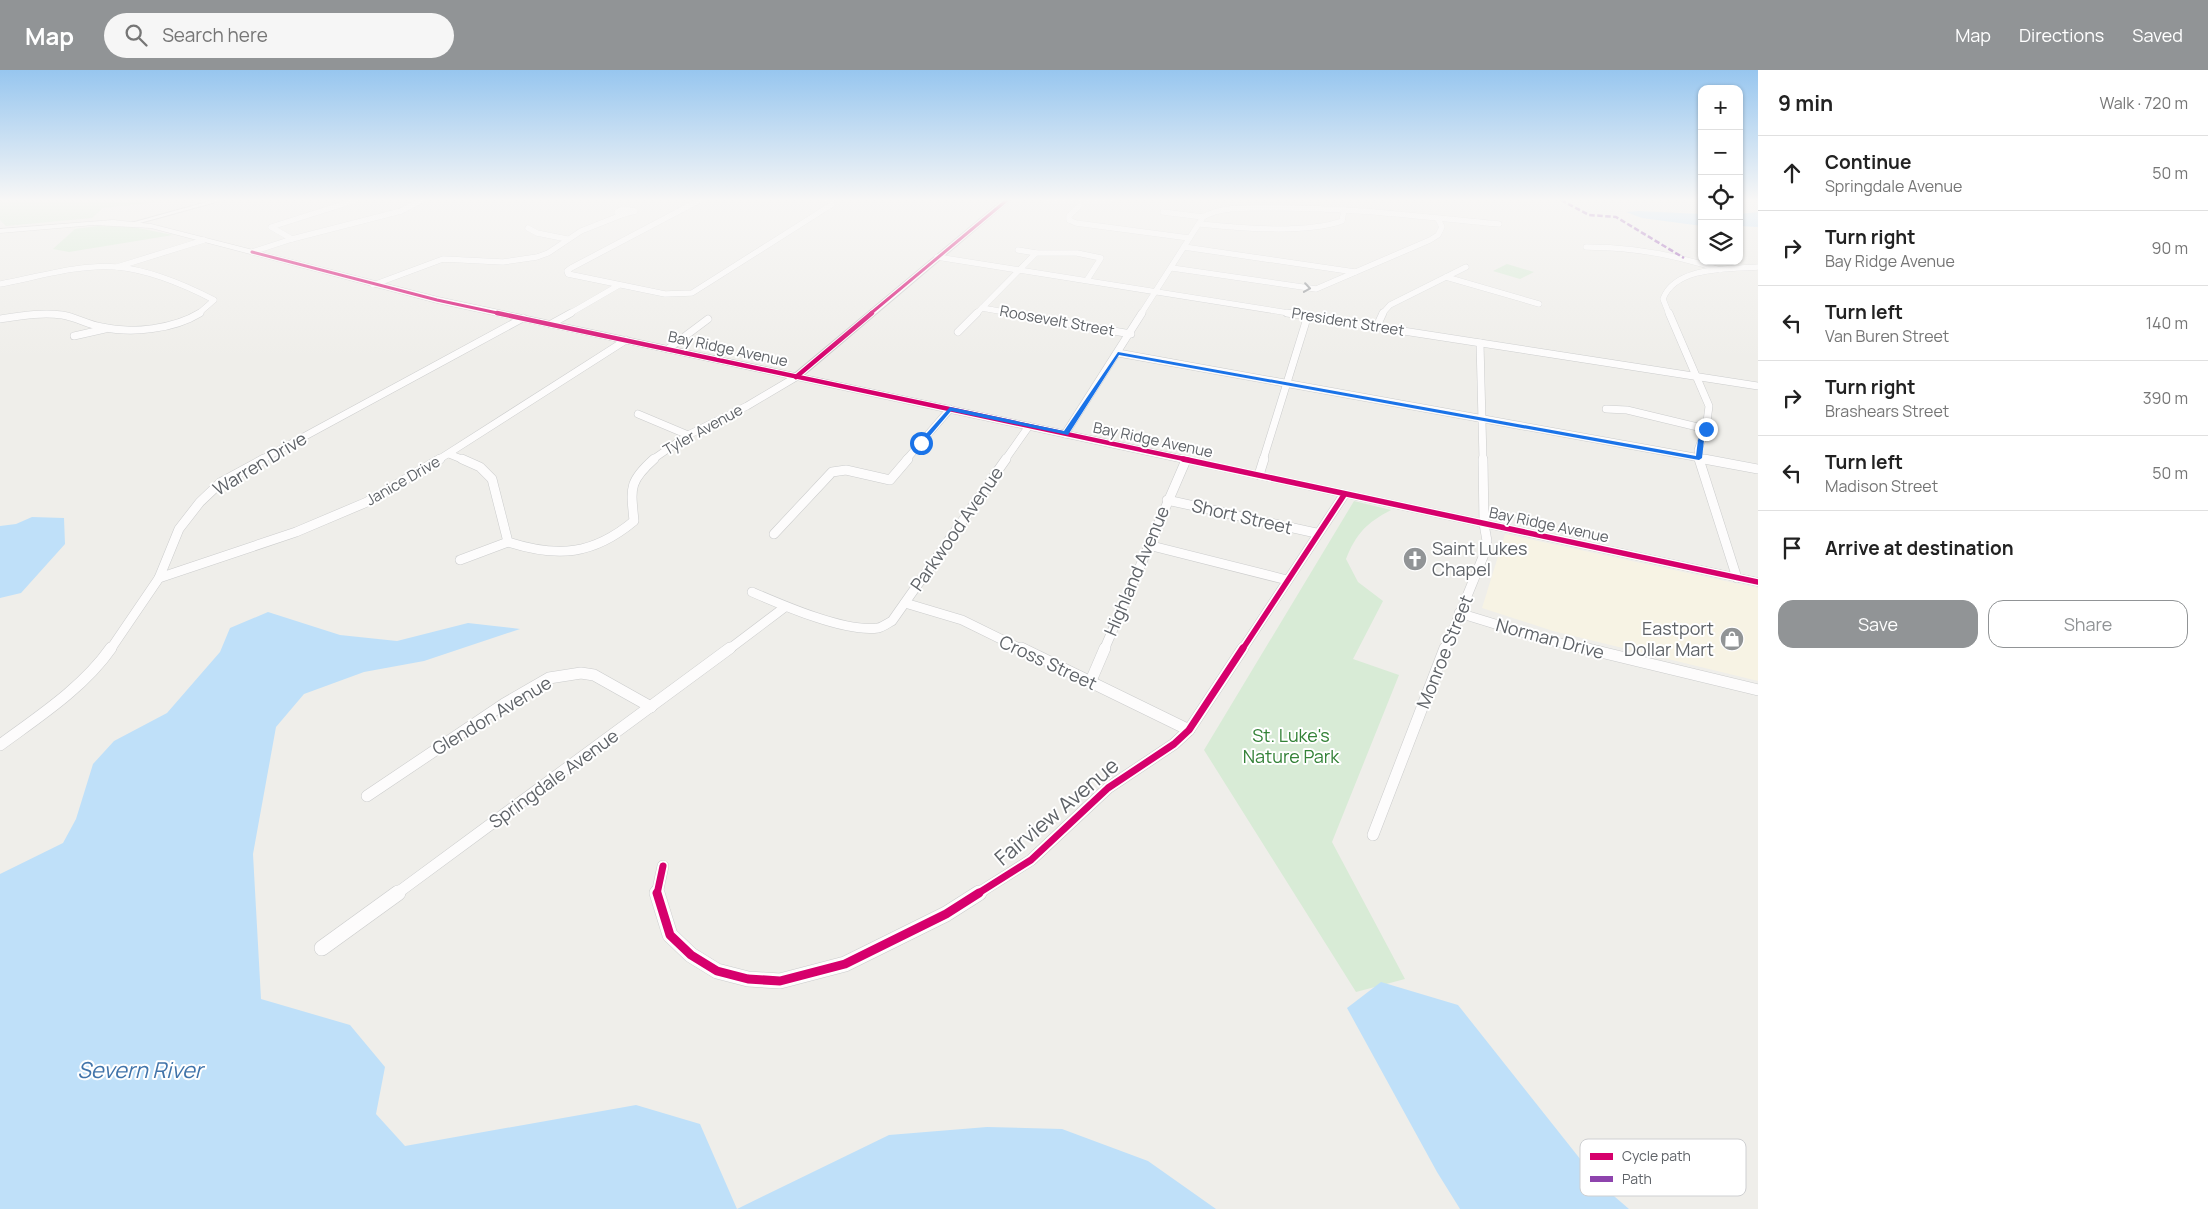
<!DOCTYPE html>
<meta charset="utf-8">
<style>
:root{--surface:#fff;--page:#f6f6f6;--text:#222;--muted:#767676;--line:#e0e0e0;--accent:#919496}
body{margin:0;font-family:Manrope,sans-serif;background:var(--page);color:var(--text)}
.controls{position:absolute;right:15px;top:15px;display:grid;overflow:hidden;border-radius:10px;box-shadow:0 1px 4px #0004}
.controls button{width:45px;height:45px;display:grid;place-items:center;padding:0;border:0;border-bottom:1px solid var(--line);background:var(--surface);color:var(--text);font:25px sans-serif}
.stop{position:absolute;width:15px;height:15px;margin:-11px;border:4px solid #1a73e8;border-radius:50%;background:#fff}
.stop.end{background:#1a73e8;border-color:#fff;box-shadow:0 1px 5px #0008}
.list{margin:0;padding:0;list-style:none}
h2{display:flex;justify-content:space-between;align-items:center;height:65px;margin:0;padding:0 20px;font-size:21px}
h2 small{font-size:16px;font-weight:400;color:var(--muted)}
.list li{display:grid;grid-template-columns:32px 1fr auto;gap:15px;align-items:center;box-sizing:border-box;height:75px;padding:0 20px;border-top:1px solid var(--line)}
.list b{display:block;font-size:19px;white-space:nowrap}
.list p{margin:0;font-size:16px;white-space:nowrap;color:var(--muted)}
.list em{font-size:16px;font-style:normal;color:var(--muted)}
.actions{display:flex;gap:10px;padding:15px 20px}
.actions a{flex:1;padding:11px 0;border:1px solid var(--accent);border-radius:15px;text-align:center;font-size:18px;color:var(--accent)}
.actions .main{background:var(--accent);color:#fff}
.icon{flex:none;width:28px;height:28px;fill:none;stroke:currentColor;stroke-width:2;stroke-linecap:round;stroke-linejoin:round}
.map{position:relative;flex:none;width:1758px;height:1139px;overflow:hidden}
header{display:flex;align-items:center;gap:30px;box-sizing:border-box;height:70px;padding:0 25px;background:var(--accent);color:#fff}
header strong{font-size:24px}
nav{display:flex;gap:28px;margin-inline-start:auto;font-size:18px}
.search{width:350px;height:45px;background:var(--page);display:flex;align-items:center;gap:12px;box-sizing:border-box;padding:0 18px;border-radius:28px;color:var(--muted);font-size:19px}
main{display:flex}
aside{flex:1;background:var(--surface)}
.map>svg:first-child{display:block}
</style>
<header>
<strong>Map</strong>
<div class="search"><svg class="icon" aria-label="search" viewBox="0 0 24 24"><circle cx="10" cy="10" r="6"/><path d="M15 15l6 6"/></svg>Search here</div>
<nav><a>Map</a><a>Directions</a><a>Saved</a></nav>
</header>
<main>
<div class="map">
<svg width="1758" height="1139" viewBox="0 0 1758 1139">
<rect width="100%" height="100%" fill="#efeeea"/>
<path fill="#f7f3e4" d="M1505 464 1758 518V611L1553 561 1482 538Z"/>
<g fill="#d8ebd6">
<path d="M0 130H167L169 131 103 138 92 148 6 156 0 150Z"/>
<path d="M98 156 133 157 173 165 69 182 53 179 75 159Z"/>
<path d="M1507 194 1534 202 1520 209 1493 201Z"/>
<path d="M1354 431 1391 440C1366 453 1356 464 1346 489L1358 512 1383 531 1353 589 1399 605 1332 772 1405 909 1356 922 1204 680Z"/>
</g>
<g fill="#bfe0f9">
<path d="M1639 141 1702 144V156L1642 148 1626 142Z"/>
<path d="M1758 142V157L1739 156V144Z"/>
<path d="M32 447 64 448 65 474 21 523 0 528V456L16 454Z"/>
<path d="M268 542 340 565 397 571 468 553 520 559 424 591 364 602 304 624 276 657 253 784 261 929 350 955 385 997 376 1044 405 1076 636 1035 700 1054 737 1139 889 1065 987 1057 1062 1059 1148 1091 1216 1139H0V804L63 773 76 749 93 694 114 671 167 643 220 582 230 558Z"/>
<path d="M1381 912 1458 935 1600 1114 1629 1139H1460L1437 1102 1347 938Z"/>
</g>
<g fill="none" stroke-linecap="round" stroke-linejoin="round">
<g stroke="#cbcccc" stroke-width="6">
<g id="minor-far4">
<path d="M700 130 571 198 567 201 568 204 665 224 692 223 831 135 832 131 827 130"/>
<path d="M1044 130H1112"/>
<path d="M1079 136 1069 146V150L1076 153 1189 168"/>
<path d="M623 139 635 141 624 144 617 142Z"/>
<path d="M1163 142 1203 147"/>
<path d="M1200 154C1239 158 1305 164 1342 151L1344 140"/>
<path d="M528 158 537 163 567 169"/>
<path d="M292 169 271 157 356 130"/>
<path d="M1184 177 1355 202"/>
<path d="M1586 177C1632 177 1677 185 1720 200"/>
<path d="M1018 180 1036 183"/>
<path d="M252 182 292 169 401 141 422 130"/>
<path d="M937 187 1295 244"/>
<path d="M117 197 204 170"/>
<path d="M1172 198 1316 219 1430 170 1438 165 1442 157 1438 149"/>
<path d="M1446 207 1539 234"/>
<path d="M0 214C38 207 78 194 117 197 150 200 185 215 214 230L198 244"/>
<path d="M373 215 443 189 503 192 537 187 548 183 581 161 624 144"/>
<path d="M982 238 1016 244"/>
<path d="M569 244 619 215"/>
<path d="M976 244 1036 183H1077L1101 188 1087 210"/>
<path d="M1141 244 1203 147C1223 136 1248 138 1270 138 1347 137 1423 147 1499 154"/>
<path d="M1382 244 1390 235 1466 197"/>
<path d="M1669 244 1663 229C1675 196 1729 199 1758 197"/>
</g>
</g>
<g stroke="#cbcccc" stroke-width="8">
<g id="minor-far3">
<path d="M1009 243 1131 264"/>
<path d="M1287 243 1758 316"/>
<path d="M1669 243 1709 336 1706 359 1698 380 1700 390"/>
<path d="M0 249C20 246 41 242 62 245 76 247 88 255 102 257 132 264 174 259 200 243"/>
<path d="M551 254 571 243"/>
<path d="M1377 256 1383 243"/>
<path d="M958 262 977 243"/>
<path d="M74 266 105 259"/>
<path d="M1480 273 1483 390"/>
<path d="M668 279 708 249"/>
<path d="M1118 283 1711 390"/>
<path d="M1606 339 1627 340 1706 359"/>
<path d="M638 344 688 365"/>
<path d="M1065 364 1142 243"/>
<path d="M449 384 464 390"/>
<path d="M261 390 523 248"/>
<path d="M438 390 626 270"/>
<path d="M652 390 688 365 747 336 796 307"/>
<path d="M906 390 950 339"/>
<path d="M1005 390 1029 356"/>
<path d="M1263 390 1308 245"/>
</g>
</g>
<g stroke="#cbcccc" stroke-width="10">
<g id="minor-far2">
<path d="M462 389 480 397 492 409 508 472C558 488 593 485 634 451 631 419 628 412 654 389"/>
<path d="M1699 389 1737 508"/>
<path d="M1704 389 1758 399"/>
<path d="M1259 405 1264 389"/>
<path d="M1167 430 1316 463"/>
<path d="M774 464 832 402 846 400 890 410 908 389"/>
<path d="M1148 475 1287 510"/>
<path d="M460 490 508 472"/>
<path d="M159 508 296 462 367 432 440 389"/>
<path d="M752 522C782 535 846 563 878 558 883 557 888 553 892 551L1006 389"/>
<path d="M905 533 962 550 1023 580"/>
<path d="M1459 543 1544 569 1589 580"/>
<path d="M110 580 159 508 179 459 200 432 220 413 264 389"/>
<path d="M728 580 785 537"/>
<path d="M1104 580 1186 390"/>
<path d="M1242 580 1344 425"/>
<path d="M1445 580 1485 482 1487 471 1484 454 1483 389"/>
</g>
</g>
<g stroke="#cbcccc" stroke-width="12">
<g id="minor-far1">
<path d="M1021 578 1189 660"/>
<path d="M1584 578 1758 620"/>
<path d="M1090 613 1105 578"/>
<path d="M0 675C38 647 83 618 111 578"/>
<path d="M367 726 504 634 549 608 581 603 594 605 651 637"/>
<path d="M1373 765 1445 578"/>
<path d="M396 824 730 578"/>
<path d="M657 824 663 796"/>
<path d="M977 824 1031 790 1108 718 1174 674 1189 660 1243 578"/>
</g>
</g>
<g stroke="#cbcccc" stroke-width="16">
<g id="minor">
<path d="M657 823 670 865 691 885 717 901 748 909 780 911 845 894 946 844 979 823"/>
<path d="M322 878 398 823"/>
</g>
</g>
<g stroke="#cbcccc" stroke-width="2">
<g id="tertiary">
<path d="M214 130H223L136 154 131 153Z"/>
<path d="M1003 130H1010L799 309H793V305Z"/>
</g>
</g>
<g stroke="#cacacb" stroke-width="1">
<path id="secondary" d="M113 150 151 154 438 227 1758 508V516L437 233 151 158 94 155 0 163V159Z"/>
</g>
<use href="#minor-far4" stroke="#fdfcfc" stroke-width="5.5"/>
<use href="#minor-far3" stroke="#fdfcfc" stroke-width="7"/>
<use href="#minor-far2" stroke="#fdfcfc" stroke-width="9"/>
<use href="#minor-far1" stroke="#fdfcfc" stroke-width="11"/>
<use href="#minor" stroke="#fdfcfc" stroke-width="15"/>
<use href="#tertiary" fill="#fdfcfc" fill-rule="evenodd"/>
<use href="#secondary" fill="#fdfcfc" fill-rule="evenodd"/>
<path stroke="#8e44ad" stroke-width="2.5" stroke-dasharray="5.5 2.5" stroke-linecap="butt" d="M1561 130 1589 145 1616 147 1684 188"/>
<g stroke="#fff" stroke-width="5">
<g id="cycleway-far4">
<path d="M252 182 437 230 502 244"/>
<path d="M870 244 1007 130"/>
</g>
</g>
<g stroke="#fff" stroke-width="6">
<g id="cycleway-far3">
<path d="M497 243 1189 390"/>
<path d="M796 307 872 243"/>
</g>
</g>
<g stroke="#fff" stroke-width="8">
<g id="cycleway-far2">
<path d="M1183 389 1758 512"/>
<path d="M1242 580 1344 425"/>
</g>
</g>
<g stroke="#fff" stroke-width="10">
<g id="cycleway-far1">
<path d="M657 824 663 796"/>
<path d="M977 824 1031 790 1108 718 1174 674 1189 660 1243 578"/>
</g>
</g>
<g stroke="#fff" stroke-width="12">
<path id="cycleway" d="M657 823 670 865 691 885 717 901 748 909 780 911 845 894 946 844 979 823"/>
</g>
<use href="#cycleway-far4" stroke="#d6006c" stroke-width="3"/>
<use href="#cycleway-far3" stroke="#d6006c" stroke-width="4.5"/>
<use href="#cycleway-far2" stroke="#d6006c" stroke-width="5.5"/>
<use href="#cycleway-far1" stroke="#d6006c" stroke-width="7"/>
<use href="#cycleway" stroke="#d6006c" stroke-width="9"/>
</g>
<defs><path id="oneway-chevron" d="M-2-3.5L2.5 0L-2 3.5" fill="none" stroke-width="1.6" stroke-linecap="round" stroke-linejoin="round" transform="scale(1.25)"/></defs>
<use stroke="#96999c" href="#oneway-chevron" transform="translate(1307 218) rotate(8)"/>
<linearGradient id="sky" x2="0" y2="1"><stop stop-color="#97c6ef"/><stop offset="0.45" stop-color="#f8f7f6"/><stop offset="1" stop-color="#f8f7f6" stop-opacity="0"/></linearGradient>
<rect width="1758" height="289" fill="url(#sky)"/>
<path fill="#1a73e8" d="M1118 282 1696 386 1698 370 1704 357 1709 359 1704 370 1702 388 1699 390 1119 285 1068 365 951 341 923 374 918 373 950 337 1064 361Z"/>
<defs>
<g id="church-disc" transform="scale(1.25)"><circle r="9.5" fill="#919496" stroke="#fff"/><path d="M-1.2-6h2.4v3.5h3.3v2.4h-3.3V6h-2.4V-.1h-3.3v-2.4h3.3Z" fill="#fff"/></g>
<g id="shop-disc" transform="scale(1.25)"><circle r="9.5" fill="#919496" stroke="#fff"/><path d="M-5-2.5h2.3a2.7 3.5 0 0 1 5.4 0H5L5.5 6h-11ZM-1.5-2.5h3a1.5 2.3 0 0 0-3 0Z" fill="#fff"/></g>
</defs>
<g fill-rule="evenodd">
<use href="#church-disc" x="1415" y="489"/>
<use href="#shop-disc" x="1732" y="569"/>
</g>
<g text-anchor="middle" stroke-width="4" stroke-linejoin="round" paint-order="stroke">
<g font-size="15" fill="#5f6368" stroke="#fff">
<text transform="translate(1057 251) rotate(10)" y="5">Roosevelt Street</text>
<text transform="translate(1348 252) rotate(9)" y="5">President Street</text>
<text transform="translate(728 279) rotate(12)" y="5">Bay Ridge Avenue</text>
<text transform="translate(703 360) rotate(-29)" y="5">Tyler Avenue</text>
<text transform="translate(1153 370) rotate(12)" y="5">Bay Ridge Avenue</text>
<text transform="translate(403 411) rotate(-30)" y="5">Janice Drive</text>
<text transform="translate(1549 455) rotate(12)" y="5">Bay Ridge Avenue</text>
</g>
<g font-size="18" fill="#5f6368" stroke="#fff">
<text transform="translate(260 394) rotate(-31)" y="6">Warren Drive</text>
<text transform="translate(1242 447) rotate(13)" y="6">Short Street</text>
<text transform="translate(957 459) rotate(-55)" y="6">Parkwood Avenue</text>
<text transform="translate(1137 501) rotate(-67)" y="6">Highland Avenue</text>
<text transform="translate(1550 569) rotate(15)" y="6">Norman Drive</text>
<text transform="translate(1445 582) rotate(-68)" y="6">Monroe Street</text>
<text transform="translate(1048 593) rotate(25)" y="6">Cross Street</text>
<text transform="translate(492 646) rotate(-31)" y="6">Glendon Avenue</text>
<text transform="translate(554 709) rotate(-36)" y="6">Springdale Avenue</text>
</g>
<g font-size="18" fill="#5f6368" stroke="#fff" text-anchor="start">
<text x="1432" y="485">Saint Lukes<tspan x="1432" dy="21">Chapel</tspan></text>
<text x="1714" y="565" text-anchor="end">Eastport<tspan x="1714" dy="21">Dollar Mart</tspan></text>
</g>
<g font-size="18" fill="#348238" stroke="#fff">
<text x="1291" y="672">St. Luke's<tspan x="1291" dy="21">Nature Park</tspan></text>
</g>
<g font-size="21" fill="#5f6368" stroke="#fff">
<text transform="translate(1057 742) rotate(-40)" y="7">Fairview Avenue</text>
</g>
<g font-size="22" font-style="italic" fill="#4174aa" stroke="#fff">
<text x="140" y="1008">Severn River</text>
</g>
</g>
<rect x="1580" y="1069" width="166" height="57" rx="8" fill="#fff" stroke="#cfd0d2" stroke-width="1"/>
<rect x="1590" y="1083" width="23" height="7" fill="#d6006c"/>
<rect x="1590" y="1106" width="23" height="6" fill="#8e44ad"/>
<g font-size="14" fill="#5f6368">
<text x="1622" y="1091">Cycle path</text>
<text x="1622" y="1114">Path</text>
</g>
</svg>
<div class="controls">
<button>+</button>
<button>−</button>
<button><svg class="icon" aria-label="locate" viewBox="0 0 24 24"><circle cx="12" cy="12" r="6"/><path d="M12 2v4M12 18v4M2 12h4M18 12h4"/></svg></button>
<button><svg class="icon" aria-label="layers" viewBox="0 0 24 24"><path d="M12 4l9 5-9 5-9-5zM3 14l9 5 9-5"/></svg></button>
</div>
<div class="stop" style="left:921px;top:373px"></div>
<div class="stop end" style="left:1706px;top:359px"></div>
</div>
<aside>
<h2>9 min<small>Walk · 720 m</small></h2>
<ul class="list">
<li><svg class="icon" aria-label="ahead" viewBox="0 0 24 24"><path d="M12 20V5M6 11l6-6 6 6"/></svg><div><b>Continue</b><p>Springdale Avenue</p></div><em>50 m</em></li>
<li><svg class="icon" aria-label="right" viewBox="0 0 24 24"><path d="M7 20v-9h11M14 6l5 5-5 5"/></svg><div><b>Turn right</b><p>Bay Ridge Avenue</p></div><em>90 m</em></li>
<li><svg class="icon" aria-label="left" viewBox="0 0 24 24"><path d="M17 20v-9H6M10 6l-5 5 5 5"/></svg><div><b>Turn left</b><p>Van Buren Street</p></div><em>140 m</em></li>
<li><svg class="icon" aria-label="right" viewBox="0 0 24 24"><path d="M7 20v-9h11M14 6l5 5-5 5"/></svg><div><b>Turn right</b><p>Brashears Street</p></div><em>390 m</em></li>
<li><svg class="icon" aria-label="left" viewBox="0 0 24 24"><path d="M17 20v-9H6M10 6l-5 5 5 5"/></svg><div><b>Turn left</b><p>Madison Street</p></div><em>50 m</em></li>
<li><svg class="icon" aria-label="arrive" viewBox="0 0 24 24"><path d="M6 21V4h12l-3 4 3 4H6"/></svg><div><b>Arrive at destination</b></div></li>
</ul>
<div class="actions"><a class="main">Save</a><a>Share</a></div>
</aside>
</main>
